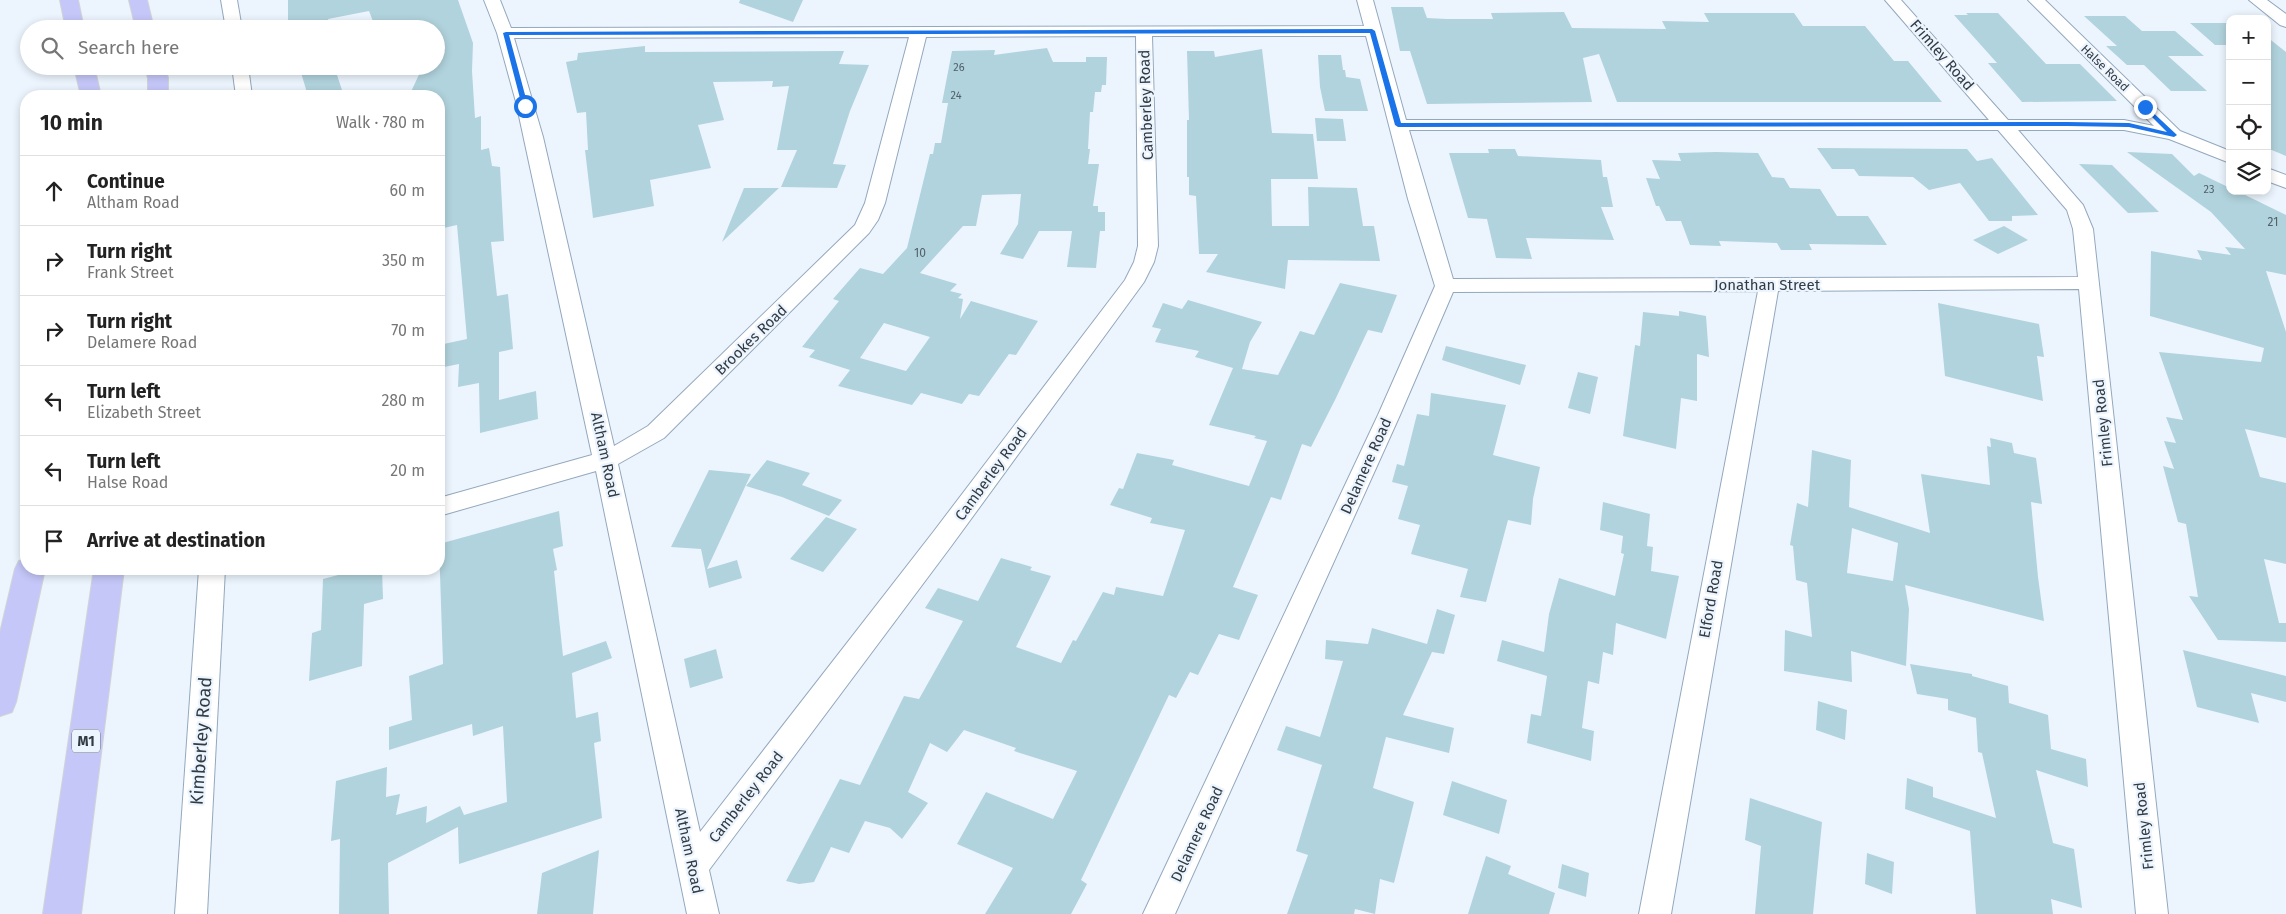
<!DOCTYPE html>
<meta charset="utf-8">
<style>
:root{--surface:#fff;--page:#f2f2f2;--text:#222;--muted:#767676;--line:#e0e0e0}
body{margin:0;font-family:"Fira Sans",sans-serif;background:var(--page);color:var(--text)}
.controls{position:absolute;right:15px;top:15px;display:grid;overflow:hidden;border-radius:10px;box-shadow:0 2px 8px #0003}
.controls button{width:45px;height:45px;display:grid;place-items:center;padding:0;border:0;border-bottom:1px solid var(--line);background:var(--surface);color:var(--text);font:25px sans-serif}
.stop{position:absolute;width:15px;height:15px;margin:-11px;border:4px solid #1a73e8;border-radius:50%;background:#fff}
.stop.end{background:#1a73e8;border-color:#fff;box-shadow:0 1px 5px #0008}
.list{margin:0;padding:0;list-style:none}
h2{display:flex;justify-content:space-between;align-items:center;height:65px;margin:0;padding:0 20px;font-size:21px}
h2 small{font-size:16px;font-weight:400;color:var(--muted)}
.list li{display:grid;grid-template-columns:32px 1fr auto;gap:15px;align-items:center;box-sizing:border-box;height:70px;padding:0 20px;border-top:1px solid var(--line)}
.list b{display:block;font-size:19px;white-space:nowrap}
.list p{margin:0;font-size:16px;white-space:nowrap;color:var(--muted)}
.list em{font-size:16px;font-style:normal;color:var(--muted)}
.icon{flex:none;width:28px;height:28px;fill:none;stroke:currentColor;stroke-width:2;stroke-linecap:round;stroke-linejoin:round}
.map{position:relative;flex:none;width:2286px;height:914px;overflow:hidden}
.search{position:absolute;background:var(--surface);box-shadow:0 2px 8px #0003;left:20px;top:20px;width:425px;height:55px;display:flex;align-items:center;gap:12px;box-sizing:border-box;padding:0 18px;border-radius:28px;color:var(--muted);font-size:19px}
.panel{position:absolute;background:var(--surface);box-shadow:0 2px 8px #0003;left:20px;top:90px;width:425px;height:485px;border-radius:20px}
.map>svg:first-child{display:block}
</style>
<div class="map">
<svg width="2286" height="914" viewBox="0 0 2286 914">
<rect width="100%" height="100%" fill="#ecf5fe"/>
<g fill="#b1d3dd" fill-rule="evenodd">
<path d="M288 0H458L473 43 472 71 475 118 481 116V150L489 148 492 166 500 167 504 241 491 242 497 296 508 294 513 349 499 352V400L536 391 538 419 480 433 479 383 458 387 459 364 439 368V345L467 339 457 225 439 229V96H409L423 66H436V29H376L369 11 328 19 331 29H288Z"/>
<path d="M740 0H803L793 22 739 3Z"/>
<path d="M1391 7H1423L1427 18 1447 19H1493L1491 13 1564 12 1572 28 1666 29 1662 21 1709 22 1704 13H1794L1803 26H1865L1894 61H1908L1942 102H1617L1599 54 1583 58 1592 102 1427 104 1410 51H1400Z"/>
<path d="M1966 13H1998L2046 64H2080L2117 101 2022 102 1988 63H1997L1954 15H1968Z"/>
<path d="M2084 16H2125L2142 31H2175L2204 56H2168L2207 91H2171L2144 65H2127L2106 46H2117Z"/>
<path d="M2190 23H2230V45H2215Z"/>
<path d="M2267 37 2286 52V156L2267 148Z"/>
<path d="M645 46V52L844 51 839 64 869 65 850 111 833 164 846 165 837 188 781 187 797 150H777L789 86 772 87 773 81 713 82 724 120 698 125 711 168 650 180 654 206 593 218 585 150H588L586 112 577 113 566 62 577 60 578 53Z"/>
<path d="M1047 48 1053 62H1086V57H1107L1106 85H1102L1101 92H1095L1093 112H1090L1088 149H1090L1088 164H1099L1093 206H1098V212H1105V231H1100L1096 268 1067 267 1072 231H1039L1023 259 1000 254 1018 224 1021 194 982 195 976 226H963L920 273 957 284 950 291 962 294 958 298 963 299 960 319 971 301 1038 321 1016 355 1009 354 979 396 969 394 962 404 921 393 912 405 838 386 850 370 809 357 815 350 802 347 839 301 833 299 860 268 883 274 907 248 930 154H933L935 143H941L948 103H942L952 51 995 50 994 55ZM884 323 930 337 906 371 860 358Z"/>
<path d="M1262 49 1272 133 1313 134 1318 179H1271L1272 226H1309L1308 187 1357 188 1363 226H1374L1380 261 1288 260 1285 289 1206 272 1218 254H1199L1196 196 1189 195V177H1187V120H1189L1187 51H1214L1215 57Z"/>
<path d="M1318 55H1341L1343 70H1345L1346 77 1360 79 1368 111H1325L1320 87Z"/>
<path d="M299 66H334L344 96H308Z"/>
<path d="M1315 118 1343 119 1346 141H1317Z"/>
<path d="M1817 148 1967 149 1977 161 1992 158 2038 215 2012 216V221H1989L1960 183 1929 190 1913 177 1859 176 1854 169H1832Z"/>
<path d="M1488 149H1515L1518 156 1601 160 1603 177H1607L1613 207H1601L1614 240 1526 238 1532 259 1496 258 1487 219 1468 218 1449 153H1489Z"/>
<path d="M1716 152 1758 153 1772 177 1784 178 1790 188 1820 189 1837 216H1868L1887 245 1809 244 1812 250H1781L1777 243 1719 241 1721 246 1690 245 1681 221H1666L1659 206H1656L1646 178 1660 179 1652 160 1681 161 1678 153Z"/>
<path d="M2127 152 2172 154 2194 176 2199 173 2230 188V191H2237L2286 215V275L2266 271 2286 332V438L2245 429 2260 477 2286 483V564L2264 559 2279 623H2286V642L2218 640 2189 596 2198 597 2186 524 2178 522 2163 466 2174 469 2164 441 2176 443 2166 417 2183 420 2159 352 2261 362 2264 348 2150 316 2151 251 2202 260 2197 250 2231 255 2225 247 2245 249 2211 212Z"/>
<path d="M2079 164 2112 165 2159 212 2128 213Z"/>
<path d="M744 188H779L722 242Z"/>
<path d="M2004 226 2028 240 1998 254 1973 240Z"/>
<path d="M1340 283 1397 295 1382 333 1368 330 1335 400 1311 447 1302 444 1281 500 1271 497 1233 587 1258 595 1239 640 1219 634 1198 675 1190 672 1176 698 1169 695 1081 880 1087 884 1071 914H985L1013 868 957 844 986 792 1053 819 1077 771 1014 751 1016 748 964 730 947 752 930 743 908 792 928 803 902 839 890 828 865 821 849 853 831 847 814 882 799 884 786 881 840 779 860 785 904 696 919 699 963 621 925 608 938 588 978 601 1001 558 1032 567 1030 570 1051 576 1016 647 1061 663 1073 640 1076 641 1103 592 1114 595 1116 587 1163 596 1185 530 1150 523 1152 518 1110 505 1119 488 1123 489 1137 453 1174 460 1172 465 1249 486 1267 441 1254 438 1256 436 1209 425 1233 368 1195 357 1199 351 1155 342 1161 329 1152 327 1163 303 1182 309 1188 300 1262 322 1250 342 1242 369 1278 375 1300 331 1314 335Z"/>
<path d="M1938 303 2039 324 2044 357 2037 356 2043 401 1945 376Z"/>
<path d="M1679 311 1706 316 1709 357 1697 354V401L1681 398 1676 449 1623 436 1635 345 1640 346 1643 312 1679 316Z"/>
<path d="M1446 346 1526 365 1520 385 1442 360Z"/>
<path d="M1578 372 1598 377 1590 414 1568 408Z"/>
<path d="M1431 393 1506 405 1493 455 1540 467 1533 499 1531 525 1508 520 1486 602 1460 597 1468 569 1411 554 1420 525 1398 519 1408 486 1392 482 1397 464 1404 466 1417 414 1429 416Z"/>
<path d="M1990 438 2012 443 2014 453 2036 458 2042 504 2031 502 2038 577 2044 621 1905 585 1909 609 1906 666 1851 651 1852 682 1784 671 1785 630 1812 637 1807 583 1796 580 1793 546 1790 545 1797 503 1808 507 1812 450 1851 460 1849 507 1930 533 1921 474 1990 485 1987 446 1991 447ZM1852 528 1898 543 1893 581 1847 573Z"/>
<path d="M767 460 810 473 802 485 842 500 829 516 782 497 746 486Z"/>
<path d="M709 470 751 474 707 569 737 560 742 578 709 588 701 549 671 547Z"/>
<path d="M1603 502 1650 514 1647 546 1653 547 1651 571 1679 576 1666 639 1616 623 1613 655 1603 652 1599 684 1588 681 1582 728 1594 731 1591 761 1527 743 1531 714 1541 716 1547 676 1497 661 1502 640 1544 652 1549 614 1559 578 1615 596 1624 554 1621 553 1623 536 1600 530Z"/>
<path d="M559 511 563 546 553 549 557 570 554 571 563 656 606 641 612 658 572 673 576 718 598 712 601 741 594 743 602 818 459 864 458 827 388 863 389 914H339L340 839 331 841 336 781 387 767 386 797 400 794 396 815 427 806 426 823 460 806 464 815 507 802 503 726 473 736 472 724 389 750V727L412 720 409 676 443 664 439 544Z"/>
<path d="M826 517 857 529 823 572 790 559Z"/>
<path d="M361 569H382L383 599 364 604 362 666 309 681 312 633 321 630 323 579Z"/>
<path d="M1437 609 1455 615 1444 654 1432 652 1403 715 1454 728 1449 753 1386 737 1373 788 1414 802 1394 883 1380 879 1375 914 1355 909 1354 914H1287L1308 855 1296 851 1322 765 1277 750 1286 726 1320 737 1343 661 1325 659 1326 640 1368 644 1372 628 1427 644Z"/>
<path d="M716 649 723 678 690 688 684 659Z"/>
<path d="M2183 650 2286 676V702L2251 693 2259 723 2197 707Z"/>
<path d="M1910 664 1972 674V676L2008 686 2009 703 2048 715 2051 749 2086 759 2088 787 2036 770 2053 843 2074 849 2082 908 2051 899 2053 914H1976L1970 831 1905 809 1907 778 1933 787V797L1996 818 1982 753 1978 752 1976 718 1948 710V699L1917 694Z"/>
<path d="M1818 701 1847 710 1845 740 1816 730Z"/>
<path d="M1452 781 1507 800 1499 834 1443 815Z"/>
<path d="M1750 798 1822 822 1813 914H1755L1761 846 1745 840Z"/>
<path d="M599 850 593 914H537L542 873Z"/>
<path d="M1867 853 1894 862 1892 894 1865 884Z"/>
<path d="M1486 856 1511 866 1508 874 1555 893 1549 914H1468Z"/>
<path d="M1562 864 1589 873 1586 897 1558 888Z"/>
</g>
<g fill="none" stroke-linecap="round" stroke-linejoin="round">
<g stroke="#93a8bd" stroke-width="2">
<g id="minor">
<path d="M221 0H237L242 29H226Z"/>
<path d="M484 0H500L511 28 1364 26 1357 0H1373L1406 120H1989L1885 0H1901L2008 120H2124L2154 126 2028 0H2045L2180 131 2230 151V163L2169 139 2124 130H2018L2083 205 2093 229 2168 914H2136L2079 289 1778 291 1671 914H1639L1758 291 1453 292 1400 415 1175 914H1143L1378 415 1435 286 1408 199 1366 36H1152L1158 246 1154 262 1144 282 952 545 709 870 719 914H687L596 471 439 516V498L592 455 516 102 497 33ZM1136 36 1138 246 1134 262 1125 280 934 531 700 832 618 464 664 438 869 233 878 220 885 203 926 37ZM909 37 865 203 855 225 648 426 614 446 543 137 514 38ZM1409 130H1998L2067 210 2073 229 2078 277 1453 279Z"/>
<path d="M2249 0H2267L2286 14V27L2280 25Z"/>
<path d="M232 66H248L252 96H236Z"/>
<path d="M2267 168 2286 175V188L2267 181Z"/>
<path d="M199 569H225L207 914H175Z"/>
</g>
</g>
<g stroke="#d2d4d6" stroke-width="2">
<g id="highway">
<path d="M60 0H78L84 29H66Z"/>
<path d="M129 0H147L154 29H136Z"/>
<path d="M74 66H94L101 96H81Z"/>
<path d="M145 66H165L168 78V96H148V78Z"/>
<path d="M26 559V569H45L16 702 12 712 0 716V633L15 569 19 561Z"/>
<path d="M94 569H124L81 914H43Z"/>
</g>
</g>
<use href="#minor" fill="#fff" fill-rule="evenodd"/>
<use href="#highway" fill="#c5c7f9" fill-rule="evenodd"/>
</g>
<path fill="#1a73e8" d="M1372 29 1375 31 1401 123 2067 122 2129 123 2167 132 2143 108 2145 105 2177 135 2174 137 2129 127 2067 126 1398 127 1395 125 1370 33 509 35 528 106 525 108 522 106 503 33 506 32Z"/>
<g text-anchor="middle" stroke-width="4.5" stroke-linejoin="round" paint-order="stroke">
<g font-size="11" fill="#52606a">
<text x="959" y="71">26</text>
<text x="956" y="99">24</text>
<text x="2209" y="193">23</text>
</g>
<g font-size="12" fill="#323a43" stroke="#ecf5fe">
<text transform="translate(2105 68) rotate(44)" y="4">Halse Road</text>
</g>
<g font-size="12" fill="#52606a">
<text x="2273" y="226">21</text>
<text x="920" y="257">10</text>
</g>
<rect fill="#ecf5fe" stroke="#6a727b" stroke-width="1" x="72" y="729.5" width="28" height="23" rx="4"/>
<g font-size="14" font-weight="bold" fill="#323a43">
<text x="86" y="746">M1</text>
</g>
<g font-size="15" fill="#323a43" stroke="#ecf5fe">
<text transform="translate(1942 55) rotate(49)" y="5">Frimley Road</text>
<text transform="translate(1146 105) rotate(-92)" y="5">Camberley Road</text>
<text x="1767" y="290">Jonathan Street</text>
<text transform="translate(751 340) rotate(-44)" y="5">Brookes Road</text>
<text transform="translate(2103 423) rotate(-96)" y="5">Frimley Road</text>
<text transform="translate(605 455) rotate(78)" y="5">Altham Road</text>
<text transform="translate(1366 466) rotate(-66)" y="5">Delamere Road</text>
<text transform="translate(991 474) rotate(-54)" y="5">Camberley Road</text>
<text transform="translate(1711 599) rotate(-80)" y="5">Elford Road</text>
<text transform="translate(746 797) rotate(-52)" y="5">Camberley Road</text>
<text transform="translate(2144 826) rotate(-96)" y="5">Frimley Road</text>
<text transform="translate(1197 834) rotate(-65)" y="5">Delamere Road</text>
<text transform="translate(689 851) rotate(78)" y="5">Altham Road</text>
</g>
<g font-size="18" fill="#323a43" stroke="#ecf5fe">
<text transform="translate(201 741) rotate(-86)" y="6">Kimberley Road</text>
</g>
</g>
</svg>
<div class="controls">
<button>+</button>
<button>−</button>
<button><svg class="icon" aria-label="locate" viewBox="0 0 24 24"><circle cx="12" cy="12" r="6"/><path d="M12 2v4M12 18v4M2 12h4M18 12h4"/></svg></button>
<button><svg class="icon" aria-label="layers" viewBox="0 0 24 24"><path d="M12 4l9 5-9 5-9-5zM3 14l9 5 9-5"/></svg></button>
</div>
<div class="stop" style="left:525px;top:106px"></div>
<div class="stop end" style="left:2145px;top:107px"></div>
<div class="search"><svg class="icon" aria-label="search" viewBox="0 0 24 24"><circle cx="10" cy="10" r="6"/><path d="M15 15l6 6"/></svg>Search here</div>
<section class="panel">
<h2>10 min<small>Walk · 780 m</small></h2>
<ul class="list">
<li><svg class="icon" aria-label="ahead" viewBox="0 0 24 24"><path d="M12 20V5M6 11l6-6 6 6"/></svg><div><b>Continue</b><p>Altham Road</p></div><em>60 m</em></li>
<li><svg class="icon" aria-label="right" viewBox="0 0 24 24"><path d="M7 20v-9h11M14 6l5 5-5 5"/></svg><div><b>Turn right</b><p>Frank Street</p></div><em>350 m</em></li>
<li><svg class="icon" aria-label="right" viewBox="0 0 24 24"><path d="M7 20v-9h11M14 6l5 5-5 5"/></svg><div><b>Turn right</b><p>Delamere Road</p></div><em>70 m</em></li>
<li><svg class="icon" aria-label="left" viewBox="0 0 24 24"><path d="M17 20v-9H6M10 6l-5 5 5 5"/></svg><div><b>Turn left</b><p>Elizabeth Street</p></div><em>280 m</em></li>
<li><svg class="icon" aria-label="left" viewBox="0 0 24 24"><path d="M17 20v-9H6M10 6l-5 5 5 5"/></svg><div><b>Turn left</b><p>Halse Road</p></div><em>20 m</em></li>
<li><svg class="icon" aria-label="arrive" viewBox="0 0 24 24"><path d="M6 21V4h12l-3 4 3 4H6"/></svg><div><b>Arrive at destination</b></div></li>
</ul>
</section>
</div>
